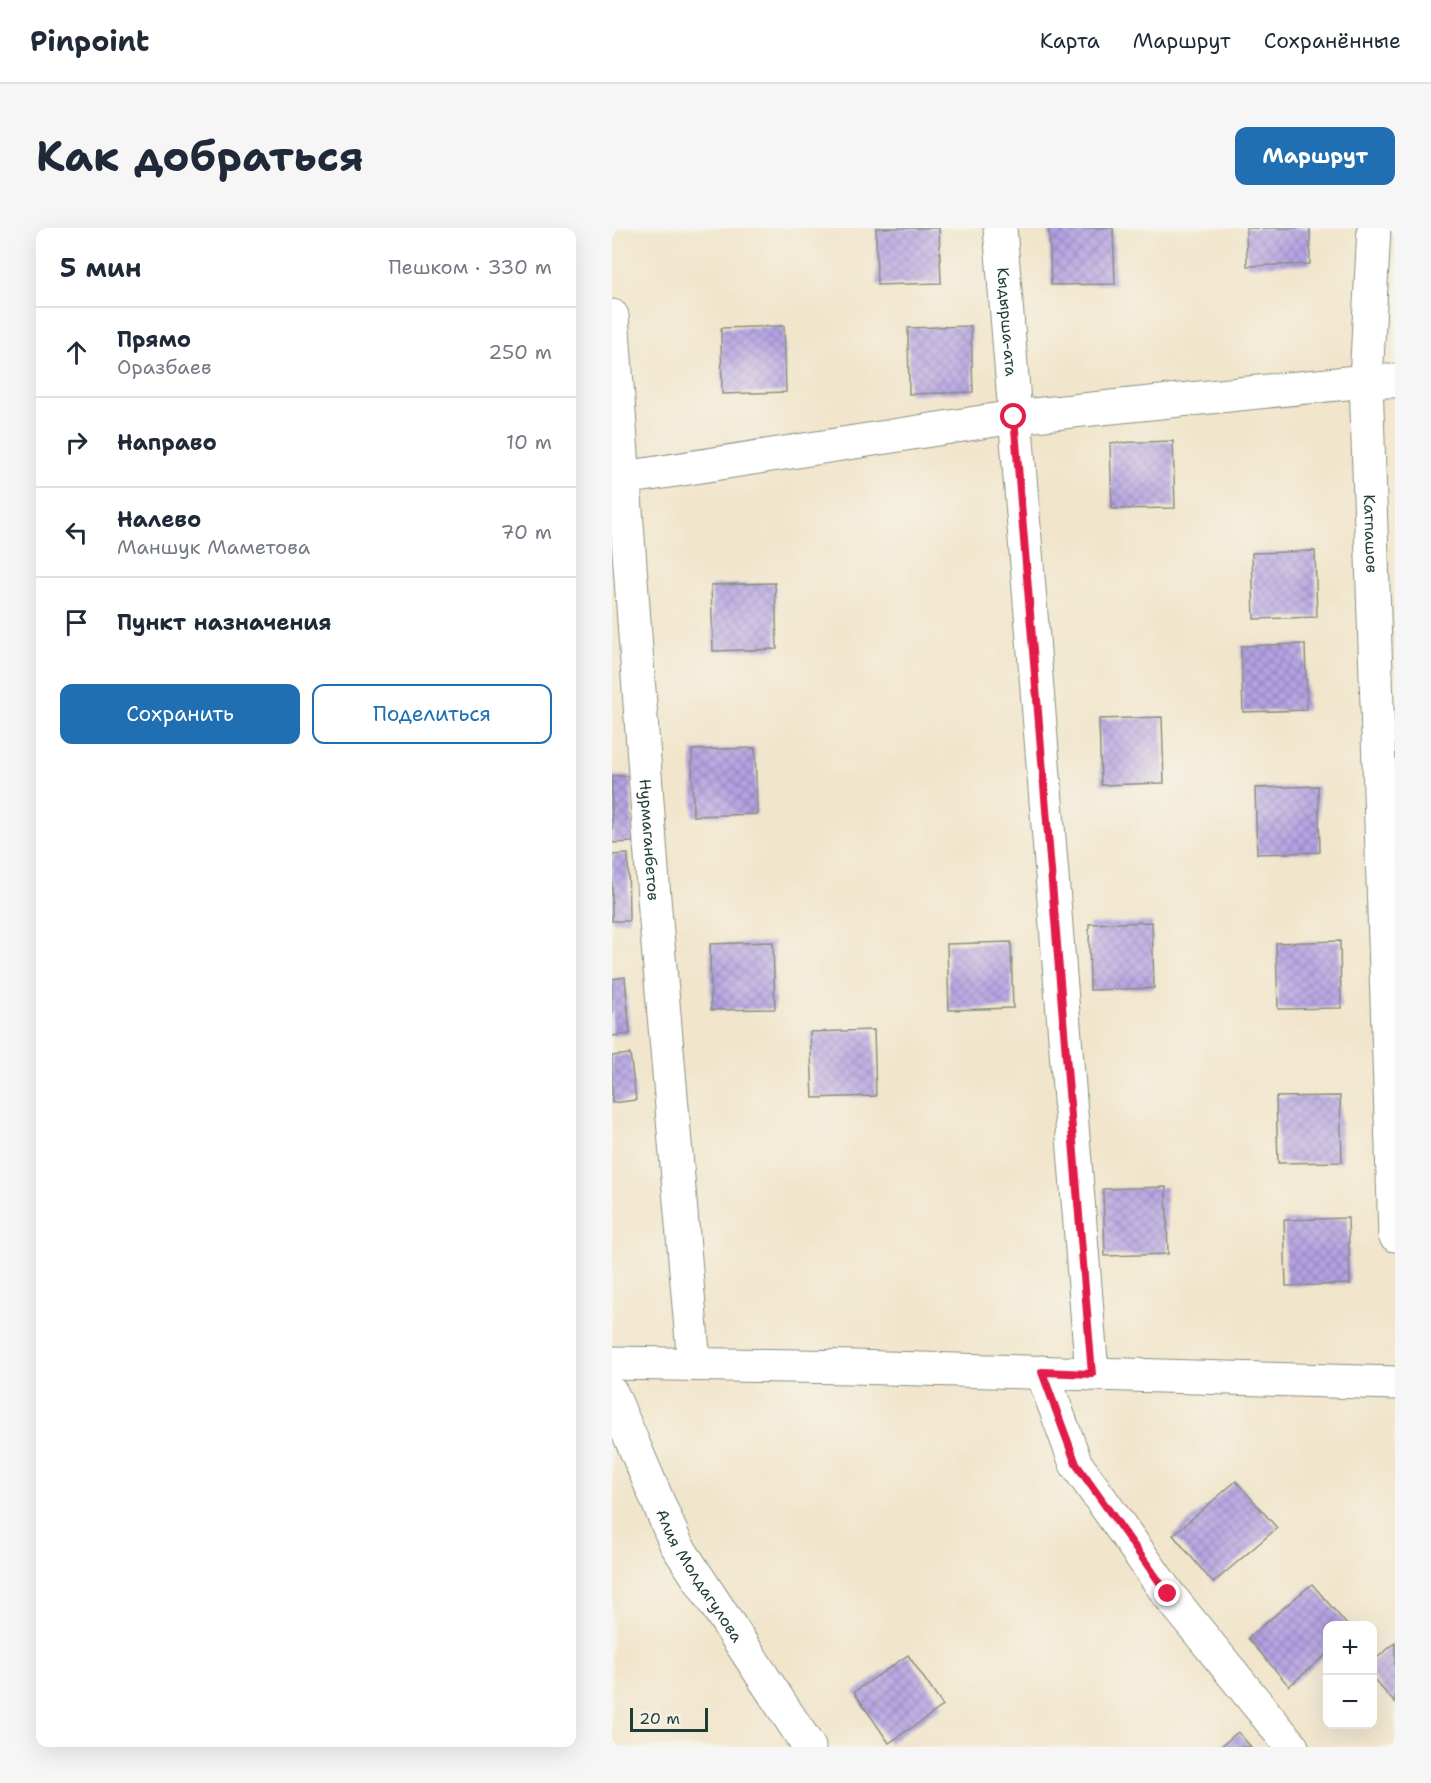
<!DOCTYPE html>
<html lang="ru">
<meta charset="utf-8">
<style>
:root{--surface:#fff;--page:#f6f6f7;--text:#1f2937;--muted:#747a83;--line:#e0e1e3;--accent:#1f6fb2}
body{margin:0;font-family:"Shantell Sans",sans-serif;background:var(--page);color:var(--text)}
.controls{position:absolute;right:18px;bottom:18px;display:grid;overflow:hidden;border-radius:12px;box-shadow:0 6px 24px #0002}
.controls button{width:54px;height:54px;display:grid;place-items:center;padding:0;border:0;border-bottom:2px solid var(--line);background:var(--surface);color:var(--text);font:30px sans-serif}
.scale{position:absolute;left:18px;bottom:15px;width:78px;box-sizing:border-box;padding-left:6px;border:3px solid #1f3d34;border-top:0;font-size:16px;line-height:21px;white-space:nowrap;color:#1f3d34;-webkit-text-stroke:4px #f7f3e8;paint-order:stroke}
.stop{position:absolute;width:18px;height:18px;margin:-14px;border:4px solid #e11d48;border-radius:50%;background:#fff}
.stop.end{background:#e11d48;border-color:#fff;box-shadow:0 2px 6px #0008}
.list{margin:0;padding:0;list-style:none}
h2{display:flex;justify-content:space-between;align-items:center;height:78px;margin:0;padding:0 24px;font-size:26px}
h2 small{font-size:20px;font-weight:400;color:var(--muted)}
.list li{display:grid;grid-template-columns:39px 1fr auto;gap:18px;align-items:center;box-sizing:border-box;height:90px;padding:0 24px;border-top:2px solid var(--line)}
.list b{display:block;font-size:22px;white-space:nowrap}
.list p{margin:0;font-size:20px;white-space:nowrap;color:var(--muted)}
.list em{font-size:20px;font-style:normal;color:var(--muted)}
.actions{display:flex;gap:12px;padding:18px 24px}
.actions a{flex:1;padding:14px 0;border:2px solid var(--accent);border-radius:12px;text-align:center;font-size:21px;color:var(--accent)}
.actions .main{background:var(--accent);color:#fff}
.icon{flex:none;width:33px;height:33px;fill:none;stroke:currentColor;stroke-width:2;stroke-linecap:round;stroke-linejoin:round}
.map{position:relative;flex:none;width:783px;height:1519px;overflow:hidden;border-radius:12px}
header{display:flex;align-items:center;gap:36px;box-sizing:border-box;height:84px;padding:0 30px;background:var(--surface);border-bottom:2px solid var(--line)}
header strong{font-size:28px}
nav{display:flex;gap:33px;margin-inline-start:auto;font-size:21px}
.intro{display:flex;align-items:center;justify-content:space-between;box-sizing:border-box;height:144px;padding:0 36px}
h1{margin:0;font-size:42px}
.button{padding:15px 27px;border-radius:12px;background:var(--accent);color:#fff;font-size:21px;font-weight:700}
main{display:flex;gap:36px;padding:0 36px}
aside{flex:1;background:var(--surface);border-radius:12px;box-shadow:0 6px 24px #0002}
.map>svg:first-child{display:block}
</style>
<header>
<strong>Pinpoint</strong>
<nav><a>Карта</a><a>Маршрут</a><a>Сохранённые</a></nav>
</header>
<div class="intro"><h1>Как добраться</h1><a class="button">Маршрут</a></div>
<main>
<aside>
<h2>5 мин<small>Пешком · 330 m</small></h2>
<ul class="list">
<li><svg class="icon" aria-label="ahead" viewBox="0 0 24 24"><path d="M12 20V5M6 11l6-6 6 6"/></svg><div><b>Прямо</b><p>Оразбаев</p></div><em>250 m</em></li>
<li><svg class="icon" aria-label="right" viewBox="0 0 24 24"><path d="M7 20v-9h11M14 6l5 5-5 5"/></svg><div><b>Направо</b></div><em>10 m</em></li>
<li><svg class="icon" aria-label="left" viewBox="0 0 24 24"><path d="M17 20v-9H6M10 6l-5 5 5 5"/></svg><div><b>Налево</b><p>Маншук Маметова</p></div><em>70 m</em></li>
<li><svg class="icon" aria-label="arrive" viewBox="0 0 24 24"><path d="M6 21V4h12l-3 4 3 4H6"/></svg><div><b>Пункт назначения</b></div></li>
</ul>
<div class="actions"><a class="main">Сохранить</a><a>Поделиться</a></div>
</aside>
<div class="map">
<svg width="783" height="1519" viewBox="0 0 783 1519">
<defs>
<pattern id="building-cross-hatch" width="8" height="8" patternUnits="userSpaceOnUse" patternTransform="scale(1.5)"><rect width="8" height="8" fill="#b4a1e3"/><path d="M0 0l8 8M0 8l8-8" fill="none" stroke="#9284b9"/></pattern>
</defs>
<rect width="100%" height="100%" fill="#f7f3e8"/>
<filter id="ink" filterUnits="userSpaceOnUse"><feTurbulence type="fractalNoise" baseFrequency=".0167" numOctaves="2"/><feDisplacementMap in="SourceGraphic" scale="12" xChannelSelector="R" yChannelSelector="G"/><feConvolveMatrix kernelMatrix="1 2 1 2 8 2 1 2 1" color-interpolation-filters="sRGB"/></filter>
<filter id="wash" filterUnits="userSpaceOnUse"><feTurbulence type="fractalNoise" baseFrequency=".008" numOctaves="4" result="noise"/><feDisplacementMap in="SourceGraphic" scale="24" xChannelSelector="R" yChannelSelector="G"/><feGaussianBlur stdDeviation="1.35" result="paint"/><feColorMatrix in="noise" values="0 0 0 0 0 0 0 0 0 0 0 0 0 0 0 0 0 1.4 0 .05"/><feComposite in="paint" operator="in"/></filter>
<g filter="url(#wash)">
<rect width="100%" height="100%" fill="#f1e5cb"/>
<g id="blocks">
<g fill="url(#building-cross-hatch)">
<path d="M264 0H327L329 55 265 57Z"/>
<path d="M437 0H501L503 56 439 57Z"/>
<path d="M634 0H698V36L635 38Z"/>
<path d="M172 98 174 164 110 166 109 100Z"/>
<path d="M359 98 361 164 297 166 296 100Z"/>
<path d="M561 213 563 280 500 281 498 215Z"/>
<path d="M703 323 705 389 642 391 640 325Z"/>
<path d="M163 355 165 421 101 423 99 357Z"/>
<path d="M693 416 695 482 631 484 629 418Z"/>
<path d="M550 489 552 555 489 557 487 491Z"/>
<path d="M143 520 145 586 81 588 80 522Z"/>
<path d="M0 548H19L21 614 0 615Z"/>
<path d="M706 558 708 624 645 626 643 560Z"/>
<path d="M16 626 17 693H0V627Z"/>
<path d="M540 694 542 760 478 762 477 696Z"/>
<path d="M728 713 729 780 666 781 664 715Z"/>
<path d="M161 714 163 781 99 782 98 716Z"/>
<path d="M399 714 401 780 337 782 335 716Z"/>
<path d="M13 749 18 806 0 808V751Z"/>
<path d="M262 802 264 868 201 870 198 804Z"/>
<path d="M18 826 24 872 0 875V828Z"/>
<path d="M728 868 730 934 666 935 664 869Z"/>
<path d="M554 959 556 1026 493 1028 491 961Z"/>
<path d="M736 990 738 1056 674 1058 672 992Z"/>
<path d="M624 1253 665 1300 601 1355 561 1307Z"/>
<path d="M700 1356 736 1398H716V1425L677 1458 636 1410Z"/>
<path d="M783 1415V1475L760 1449V1434Z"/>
<path d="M296 1427 331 1478 277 1515 242 1464Z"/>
<path d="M626 1504 639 1519H608Z"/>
</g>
</g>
</g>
<g filter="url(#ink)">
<use href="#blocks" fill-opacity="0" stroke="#889180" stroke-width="1.5"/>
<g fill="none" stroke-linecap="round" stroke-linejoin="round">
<g stroke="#889180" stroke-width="35">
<g id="minor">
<path id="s1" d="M388 0 480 1146"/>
<path id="s2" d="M762 0 754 153 783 1007"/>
<path id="s3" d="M0 88 42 670 82 1136"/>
<path d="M0 252 402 189 754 153H783"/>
<path d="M0 1135 241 1139 783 1155"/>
<path d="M430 1144 464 1236 556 1366 680 1519"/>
<path id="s4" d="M0 1166 64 1316 197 1519"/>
</g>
</g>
<use href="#minor" stroke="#fff" stroke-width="33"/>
</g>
</g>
<g fill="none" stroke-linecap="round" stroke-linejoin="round" filter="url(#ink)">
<path stroke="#e11d48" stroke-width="8" d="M402 189 480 1146 430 1144 464 1236 556 1366"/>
</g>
<g text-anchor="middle" stroke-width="5" stroke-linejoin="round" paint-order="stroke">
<g font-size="16" fill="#1f3d34" stroke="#f7f3e8">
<text dy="6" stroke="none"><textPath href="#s1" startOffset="94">Кыдырша-ата</textPath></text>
<text dy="6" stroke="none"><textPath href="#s2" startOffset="306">Катпашов</textPath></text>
<text dy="6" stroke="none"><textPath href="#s3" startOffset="525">Нурмаганбетов</textPath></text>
<text dy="6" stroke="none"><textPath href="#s4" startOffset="202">Алия Молдагулова</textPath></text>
</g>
</g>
</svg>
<div class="controls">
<button>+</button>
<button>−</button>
</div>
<div class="scale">20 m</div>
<div class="stop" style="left:402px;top:189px"></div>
<div class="stop end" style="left:556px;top:1366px"></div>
</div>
</main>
